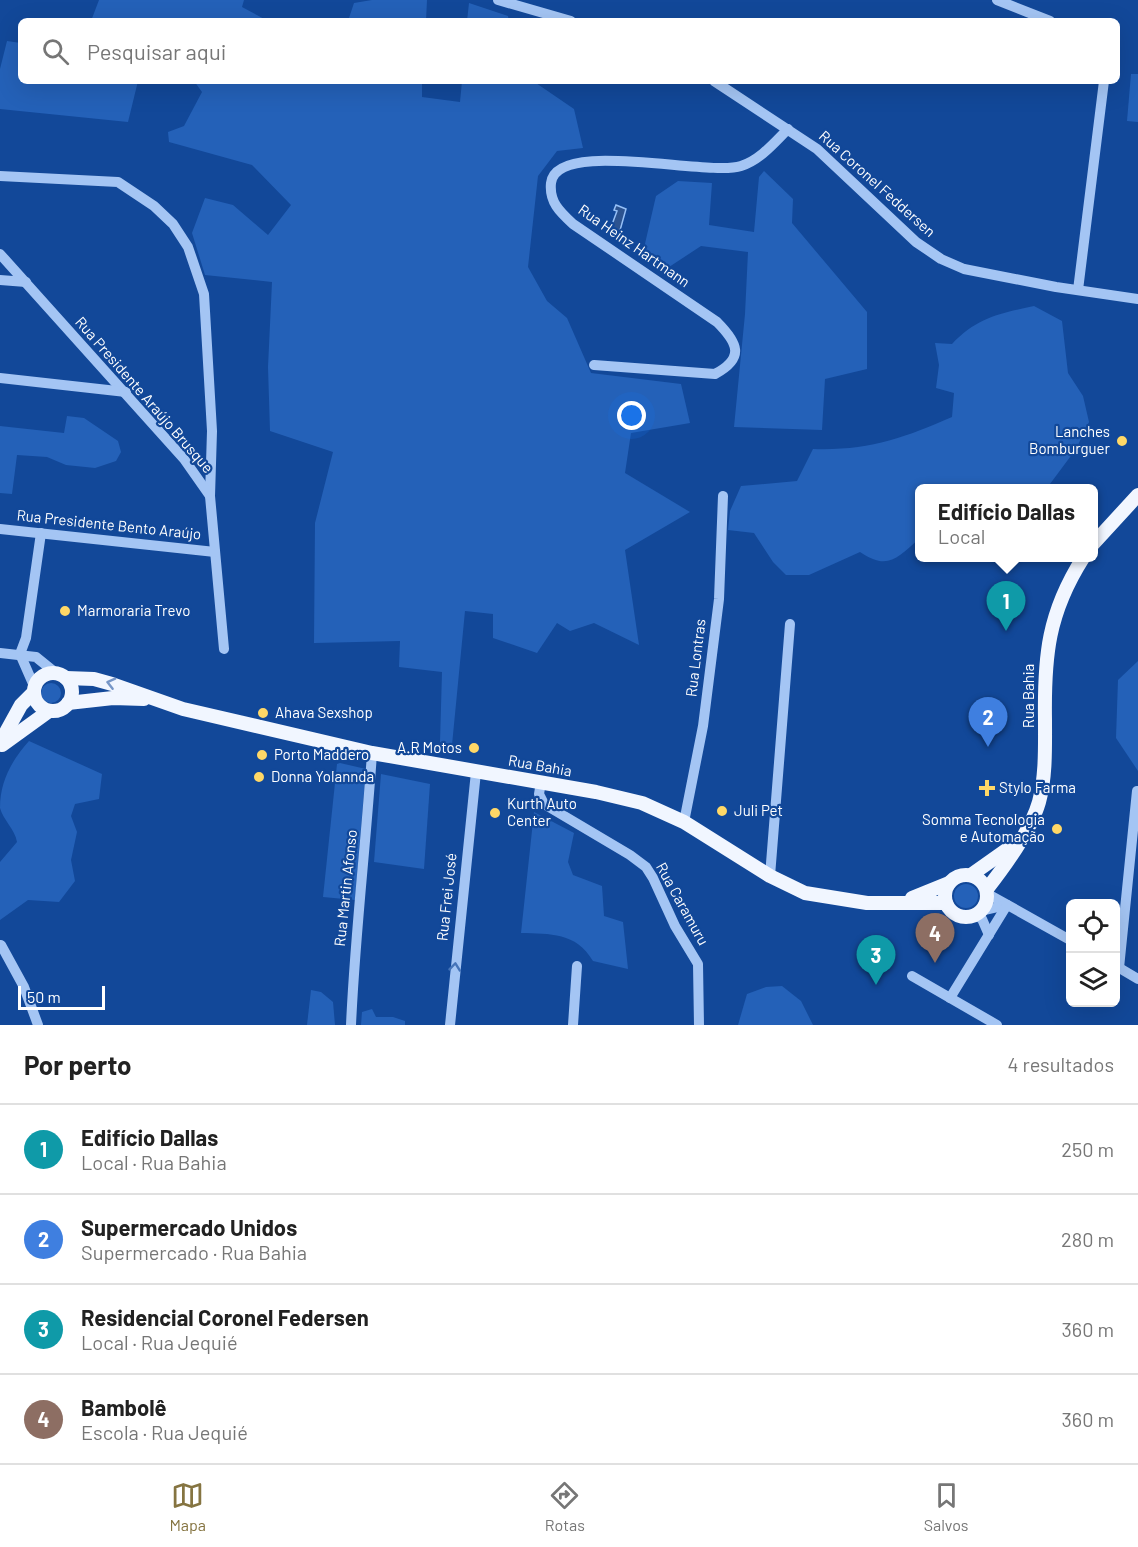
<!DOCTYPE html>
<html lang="pt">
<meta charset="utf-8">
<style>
:root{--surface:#fff;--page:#f6f6f6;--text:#222;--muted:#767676;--line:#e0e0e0;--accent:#857441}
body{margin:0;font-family:Barlow,sans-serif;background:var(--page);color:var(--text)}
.controls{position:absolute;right:18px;bottom:18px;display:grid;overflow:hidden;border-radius:9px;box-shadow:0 6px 24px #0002}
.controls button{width:54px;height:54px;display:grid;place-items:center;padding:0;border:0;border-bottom:2px solid var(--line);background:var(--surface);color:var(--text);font:30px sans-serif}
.scale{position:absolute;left:18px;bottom:15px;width:87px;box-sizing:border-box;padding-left:6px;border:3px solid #fff;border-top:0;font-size:16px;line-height:21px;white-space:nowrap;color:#fff;-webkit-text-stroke:4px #124899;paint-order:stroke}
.you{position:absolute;left:632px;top:416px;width:21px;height:21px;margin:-15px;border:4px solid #fff;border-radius:50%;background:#1a73e8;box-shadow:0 0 0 9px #1a73e833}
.badge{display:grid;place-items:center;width:39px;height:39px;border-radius:50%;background:var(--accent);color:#fff;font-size:20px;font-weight:700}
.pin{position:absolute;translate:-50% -50px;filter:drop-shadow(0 2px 3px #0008)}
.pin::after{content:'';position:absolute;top:32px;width:21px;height:18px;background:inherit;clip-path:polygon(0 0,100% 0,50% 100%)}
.popup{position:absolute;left:915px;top:484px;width:183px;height:78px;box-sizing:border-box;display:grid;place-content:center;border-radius:9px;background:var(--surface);filter:drop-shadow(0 2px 4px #0005);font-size:20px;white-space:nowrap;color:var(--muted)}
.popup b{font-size:22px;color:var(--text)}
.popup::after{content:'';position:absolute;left:50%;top:100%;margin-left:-12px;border:12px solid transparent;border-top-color:var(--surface)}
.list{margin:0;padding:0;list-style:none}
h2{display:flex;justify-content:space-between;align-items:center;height:78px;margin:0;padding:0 24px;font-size:26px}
h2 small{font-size:20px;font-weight:400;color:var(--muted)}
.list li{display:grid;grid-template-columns:39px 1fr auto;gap:18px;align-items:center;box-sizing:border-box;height:90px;padding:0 24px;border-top:2px solid var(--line)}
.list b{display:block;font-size:22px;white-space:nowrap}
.list p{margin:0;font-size:20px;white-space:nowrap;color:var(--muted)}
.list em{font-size:20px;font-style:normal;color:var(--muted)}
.icon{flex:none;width:33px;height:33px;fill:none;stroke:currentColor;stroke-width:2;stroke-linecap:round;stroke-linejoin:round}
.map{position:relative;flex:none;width:1138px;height:1025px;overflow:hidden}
.search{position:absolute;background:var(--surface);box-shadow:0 6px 24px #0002;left:18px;right:18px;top:18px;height:66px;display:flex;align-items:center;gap:15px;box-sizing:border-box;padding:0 21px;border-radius:9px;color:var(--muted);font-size:22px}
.sheet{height:438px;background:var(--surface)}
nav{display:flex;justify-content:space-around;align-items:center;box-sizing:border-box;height:84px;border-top:2px solid var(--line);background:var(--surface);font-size:16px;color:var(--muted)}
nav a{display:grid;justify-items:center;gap:3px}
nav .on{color:var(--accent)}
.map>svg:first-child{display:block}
</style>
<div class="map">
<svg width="1138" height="1025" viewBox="0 0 1138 1025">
<rect width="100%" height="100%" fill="#124899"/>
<g fill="#2461b8">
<path d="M99 0H244L242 7 268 21H91Z"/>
<path d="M372 0H427L426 21H348L354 3Z"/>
<path d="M469 3 508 16 509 21H467Z"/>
<path d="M7 41 21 43V81H138L128 122 0 109V69Z"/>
<path d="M1131 74H1138V122L1127 121Z"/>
<path d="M194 81H422V97L460 102 462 81H533L574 109 583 148 557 151 538 176 528 267 547 301 567 318 591 373 681 384 690 423 631 433 625 473 690 512 625 550 639 645 594 623 570 631 557 623 537 653 493 638V614L465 611 452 745 440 742 442 672 399 667 400 641 314 643 315 523 333 452 270 431 268 367 272 282 205 275 192 233 205 198 233 205 268 235 291 205 252 165 169 142 168 132 184 126 202 92Z"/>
<path d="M764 171 793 199 792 223 867 312V369L825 379 822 430 734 427 745 314 748 252 701 246 666 269 644 248 656 196 678 181 712 183 709 225 754 232 759 177Z"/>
<path d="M1034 306 1062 321 1068 373 1083 396 1089 422 1076 449 1047 488H919V539C897 558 888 571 860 552L809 575H786L773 562 754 533 728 530 730 511 741 486 797 481 813 449C867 451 904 438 952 417L954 393 936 388 939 365 935 343 952 344C978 317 999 314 1034 306Z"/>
<path d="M67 416 84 418 118 441 121 452 116 461 95 468 66 465 47 457 17 455 12 494 0 493V426L64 433Z"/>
<path d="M1138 661V771L1116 738 1118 680Z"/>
<circle cx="51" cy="693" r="10"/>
<path d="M29 741 102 774 99 799 75 804 71 816 77 832 71 860 75 881 59 902 28 900 0 920V862L17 842C15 829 3 820 0 808 0 781 12 760 29 741Z"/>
<path d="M340 763 366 769 355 900 323 897 337 764Z"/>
<path d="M381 774 430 784 424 869 374 862Z"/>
<path d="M534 812 574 833 568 862 573 875 602 886 604 916 623 922 628 969 593 961C576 932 550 934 521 933Z"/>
<circle cx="966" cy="896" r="12"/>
<path d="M782 986 801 1001 813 1025H738L747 994 766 987Z"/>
<path d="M311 990 321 992 333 1002 335 1025H307Z"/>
<path d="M372 1009 376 1017H393L405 1021V1025H361L362 1012Z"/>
</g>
<path fill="#2c5390" stroke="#96c0f7" stroke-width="1.5" d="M616 205 626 209 619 234 610 230 617 211 614 210Z"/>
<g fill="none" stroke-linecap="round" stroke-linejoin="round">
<g stroke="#a4c5f4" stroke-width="10">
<path d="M498 0 571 21"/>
<path d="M997 0 1050 21"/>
<path d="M714 81 817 149 916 242 941 259 964 269 1056 287 1138 299"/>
<path d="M0 176 118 182 154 206 173 224 188 247 204 294 212 431 210 496 224 649"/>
<path d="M0 254 184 459 210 496"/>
<path d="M0 280 26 282"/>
<path d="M1078 290 1104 81"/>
<path d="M594 365 715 374C745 358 738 343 717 322L573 224C560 212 549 202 551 183 556 138 708 177 741 166 760 160 774 143 788 129"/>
<path d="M0 378 126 392"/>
<path d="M0 529 215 552"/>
<path d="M0 653 36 657 57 674"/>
<path d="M20 654 26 638 41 533"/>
<path d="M20 654 34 686"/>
<path d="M541 782 539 794 544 804 630 855 646 867 653 878 675 926 698 964 699 1025"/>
<path d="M684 822 703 726 719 599 723 496"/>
<path d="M770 876 790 624"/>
<path d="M988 894 1070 940"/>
<path d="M981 911 1007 905"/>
<path d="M976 915 982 919 989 935"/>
<path d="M1 945 24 987 38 1025"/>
<path d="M1116 966 1138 979"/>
<path d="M1119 968 1137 791"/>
<path d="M912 976 997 1025"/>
<path d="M950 998 1007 905"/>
<path d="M351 1025C355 934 366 844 372 753"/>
<path d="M450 1025 476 772"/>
<path d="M573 1025 577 966"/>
</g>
<g stroke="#f1f6ff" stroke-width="14">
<path d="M1093 544 1138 495"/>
<circle cx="53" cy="692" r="19"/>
<path d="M66 678 94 679 112 684 183 709 372 753 596 792 642 803 684 822 770 876 805 893 867 903H946"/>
<path d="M68 703 113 698 144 699"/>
<path d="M0 743 21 705 34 692"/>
<path d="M2 745 49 711"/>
<circle cx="966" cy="896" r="21"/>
<path d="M971 875 1012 846"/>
<path d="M987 889C1005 866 1031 830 1039 802 1046 776 1045 747 1045 720 1044 656 1048 613 1083 558"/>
<path d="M912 898 949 883"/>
</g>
</g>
<defs><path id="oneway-chevron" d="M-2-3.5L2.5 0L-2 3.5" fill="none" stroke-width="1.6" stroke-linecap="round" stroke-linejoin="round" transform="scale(1.5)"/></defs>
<use stroke="#7696c7" href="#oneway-chevron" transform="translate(111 683) rotate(-166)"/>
<use stroke="#4574b9" href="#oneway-chevron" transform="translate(455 967) rotate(-84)"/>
<g fill="#ffd867" stroke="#124899" stroke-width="2">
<circle cx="1122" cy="441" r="6"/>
<circle cx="65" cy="611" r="6"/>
<circle cx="263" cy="713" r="6"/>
<circle cx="474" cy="748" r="6"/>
<circle cx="262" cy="755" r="6"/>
<circle cx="259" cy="777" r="6"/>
<path d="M984 779h6v6h6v6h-6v6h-6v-6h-6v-6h6z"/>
<circle cx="722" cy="811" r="6"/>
<circle cx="495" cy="813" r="6"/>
<circle cx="1057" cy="829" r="6"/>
</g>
<g text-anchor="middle" stroke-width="4.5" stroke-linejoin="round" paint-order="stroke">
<g font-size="15" fill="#fff" stroke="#124899">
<text transform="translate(877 184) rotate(42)" y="5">Rua Coronel Feddersen</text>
<text transform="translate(634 246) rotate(35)" y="5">Rua Heinz Hartmann</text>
<text transform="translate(144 395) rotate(49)" y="5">Rua Presidente Araújo Brusque</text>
<text transform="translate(109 525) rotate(6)" y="5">Rua Presidente Bento Araújo</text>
<text transform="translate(696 658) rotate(-83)" y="5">Rua Lontras</text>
<text transform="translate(1029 696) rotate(-90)" y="5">Rua Bahia</text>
<text transform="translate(540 766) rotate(10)" y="5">Rua Bahia</text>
<text transform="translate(346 888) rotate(-84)" y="5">Rua Martin Afonso</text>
<text transform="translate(447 897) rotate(-84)" y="5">Rua Frei José</text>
<text transform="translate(682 904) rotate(61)" y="5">Rua Caramuru</text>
</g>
<g font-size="15" fill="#fff" stroke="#124899" text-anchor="start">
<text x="1110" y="437" text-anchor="end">Lanches<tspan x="1110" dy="17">Bomburguer</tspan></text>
<text x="77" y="616">Marmoraria Trevo</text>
<text x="275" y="718">Ahava Sexshop</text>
<text x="462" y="753" text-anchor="end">A.R Motos</text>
<text x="274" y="760">Porto Maddero</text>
<text x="271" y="782">Donna Yolannda</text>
<text x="999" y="793">Stylo Farma</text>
<text x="507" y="809">Kurth Auto<tspan x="507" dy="17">Center</tspan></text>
<text x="734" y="816">Juli Pet</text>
<text x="1045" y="825" text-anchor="end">Somma Tecnologia<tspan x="1045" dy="17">e Automação</tspan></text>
</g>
</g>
</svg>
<div class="controls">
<button><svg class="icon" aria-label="locate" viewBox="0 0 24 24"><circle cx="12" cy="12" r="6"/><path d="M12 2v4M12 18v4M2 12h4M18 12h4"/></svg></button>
<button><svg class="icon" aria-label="layers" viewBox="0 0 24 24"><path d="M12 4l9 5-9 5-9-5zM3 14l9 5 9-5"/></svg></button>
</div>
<div class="scale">50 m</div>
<div class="you"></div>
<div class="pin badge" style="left:1006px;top:631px;background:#0f9aa8">1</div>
<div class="popup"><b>Edifício Dallas</b>Local</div>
<div class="pin badge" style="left:988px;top:747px;background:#3f7fe0">2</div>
<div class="pin badge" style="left:876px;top:985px;background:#0f9aa8">3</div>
<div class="pin badge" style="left:935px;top:963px;background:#8d6e63">4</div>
<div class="search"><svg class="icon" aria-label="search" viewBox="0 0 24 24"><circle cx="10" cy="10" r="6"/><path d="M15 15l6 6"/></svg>Pesquisar aqui</div>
</div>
<section class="sheet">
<h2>Por perto<small>4 resultados</small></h2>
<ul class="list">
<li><span class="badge" style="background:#0f9aa8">1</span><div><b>Edifício Dallas</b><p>Local · Rua Bahia</p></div><em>250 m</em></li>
<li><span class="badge" style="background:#3f7fe0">2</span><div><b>Supermercado Unidos</b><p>Supermercado · Rua Bahia</p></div><em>280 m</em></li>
<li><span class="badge" style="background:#0f9aa8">3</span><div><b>Residencial Coronel Federsen</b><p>Local · Rua Jequié</p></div><em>360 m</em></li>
<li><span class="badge" style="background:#8d6e63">4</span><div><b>Bambolê</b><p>Escola · Rua Jequié</p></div><em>360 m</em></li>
</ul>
</section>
<nav>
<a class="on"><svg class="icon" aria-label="map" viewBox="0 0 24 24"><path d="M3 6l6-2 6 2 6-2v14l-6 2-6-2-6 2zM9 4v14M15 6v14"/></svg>Mapa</a>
<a><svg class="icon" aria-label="directions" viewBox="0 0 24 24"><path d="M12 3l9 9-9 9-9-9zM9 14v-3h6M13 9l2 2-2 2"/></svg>Rotas</a>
<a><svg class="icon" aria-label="saved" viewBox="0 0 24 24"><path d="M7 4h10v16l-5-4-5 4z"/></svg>Salvos</a>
</nav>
